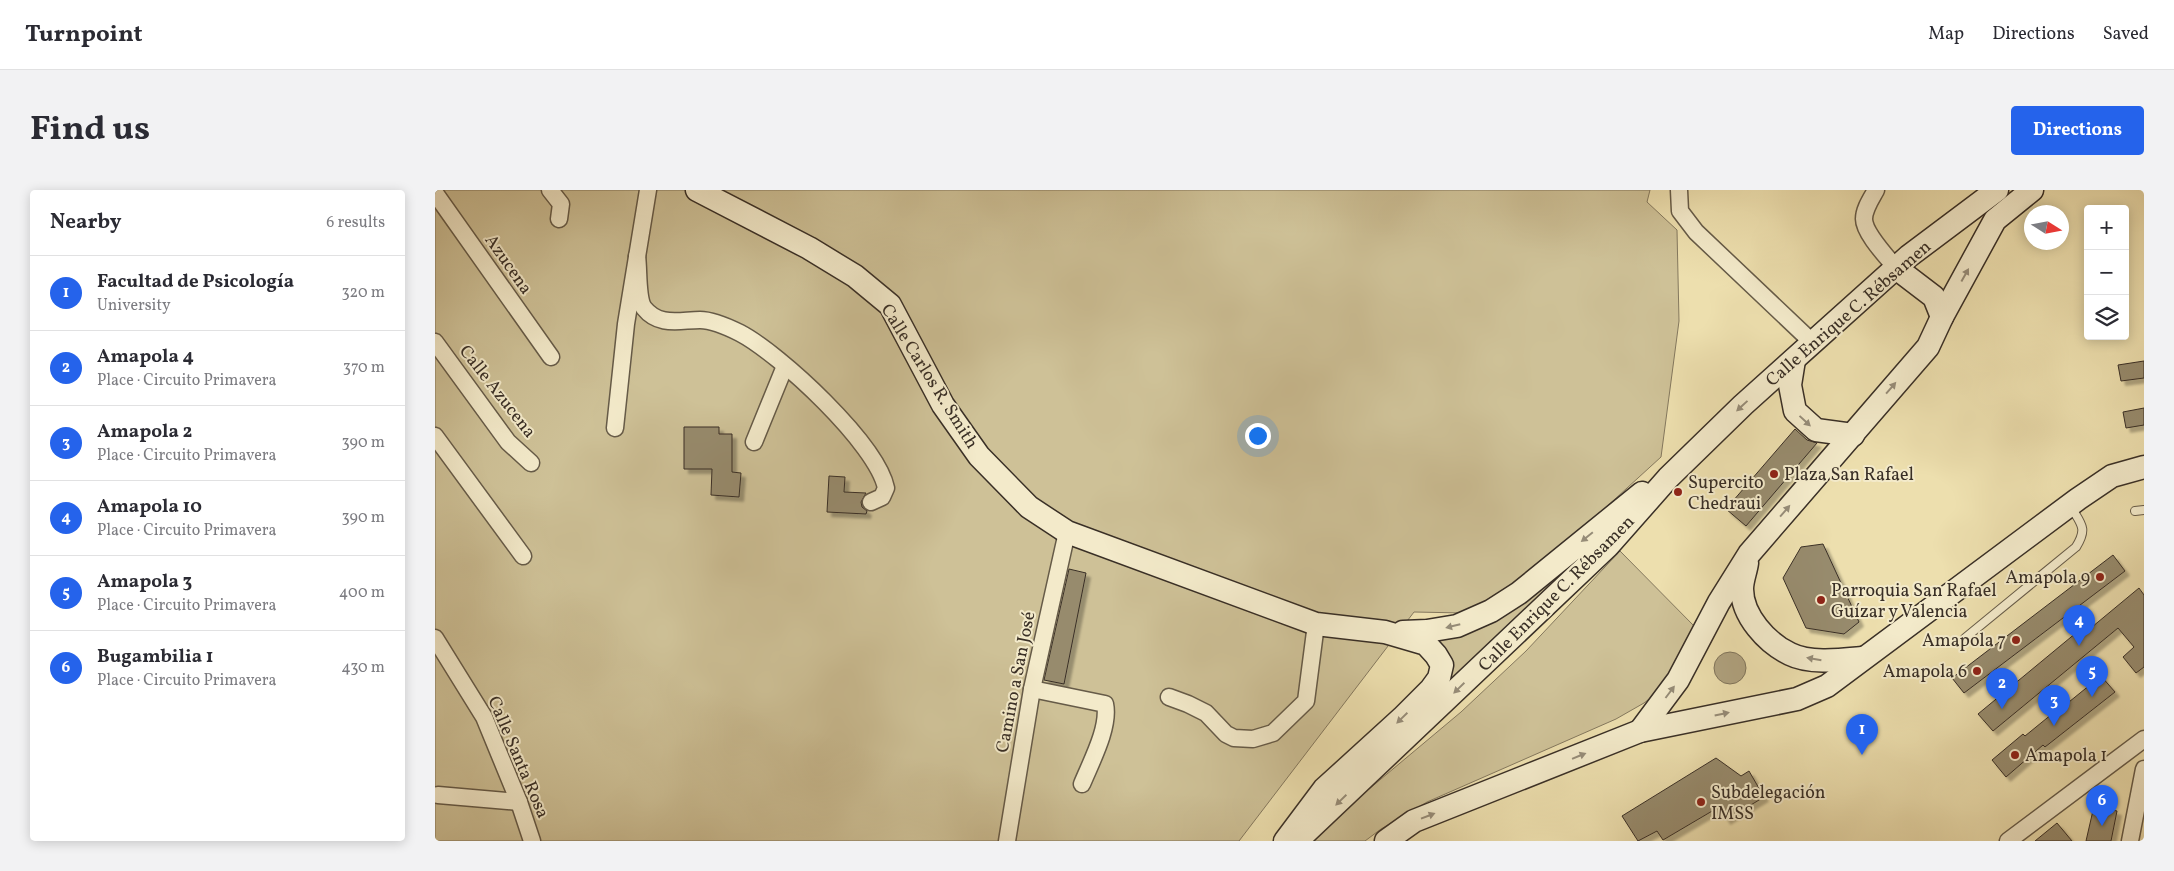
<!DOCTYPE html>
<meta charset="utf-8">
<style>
:root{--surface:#fff;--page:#f2f2f3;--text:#2b2b33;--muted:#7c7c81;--line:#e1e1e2;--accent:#2563eb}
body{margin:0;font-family:Vollkorn,serif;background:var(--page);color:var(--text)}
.controls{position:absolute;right:15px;top:15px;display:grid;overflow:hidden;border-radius:5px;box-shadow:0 2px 12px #0003}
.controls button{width:45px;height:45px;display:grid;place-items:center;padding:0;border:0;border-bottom:1px solid var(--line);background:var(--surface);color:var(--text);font:25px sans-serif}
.compass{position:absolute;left:1589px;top:15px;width:45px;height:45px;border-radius:50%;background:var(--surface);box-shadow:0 2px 12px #0003;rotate:101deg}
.you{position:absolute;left:822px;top:245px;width:18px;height:18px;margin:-12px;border:4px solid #fff;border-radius:50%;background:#1a73e8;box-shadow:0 0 0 8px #1a73e833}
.badge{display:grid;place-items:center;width:32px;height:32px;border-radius:50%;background:var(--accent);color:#fff;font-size:16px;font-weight:700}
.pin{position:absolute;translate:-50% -41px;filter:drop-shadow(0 1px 2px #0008)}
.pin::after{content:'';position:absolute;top:26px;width:18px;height:15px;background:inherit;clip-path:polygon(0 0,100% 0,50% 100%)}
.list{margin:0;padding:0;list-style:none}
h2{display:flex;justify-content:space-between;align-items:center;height:65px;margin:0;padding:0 20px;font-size:21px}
h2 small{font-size:16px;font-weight:400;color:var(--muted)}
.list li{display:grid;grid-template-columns:32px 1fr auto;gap:15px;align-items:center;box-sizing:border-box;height:75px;padding:0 20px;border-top:1px solid var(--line)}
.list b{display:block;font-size:19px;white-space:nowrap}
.list p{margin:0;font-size:16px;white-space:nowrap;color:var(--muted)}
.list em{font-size:16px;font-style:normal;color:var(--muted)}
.icon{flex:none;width:28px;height:28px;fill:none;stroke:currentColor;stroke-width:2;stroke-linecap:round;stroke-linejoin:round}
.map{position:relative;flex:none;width:1709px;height:651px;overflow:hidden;border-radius:5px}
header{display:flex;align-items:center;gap:30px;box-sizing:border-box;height:70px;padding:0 25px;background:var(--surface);border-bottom:1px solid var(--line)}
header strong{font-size:24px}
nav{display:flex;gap:28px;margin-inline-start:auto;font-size:18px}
.intro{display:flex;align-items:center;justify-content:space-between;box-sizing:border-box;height:120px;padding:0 30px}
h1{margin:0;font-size:35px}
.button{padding:12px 22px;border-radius:5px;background:var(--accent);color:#fff;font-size:18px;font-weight:700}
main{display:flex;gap:30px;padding:0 30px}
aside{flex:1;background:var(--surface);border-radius:5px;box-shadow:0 2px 12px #0003}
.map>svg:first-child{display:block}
</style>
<header>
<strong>Turnpoint</strong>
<nav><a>Map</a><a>Directions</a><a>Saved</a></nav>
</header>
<div class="intro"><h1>Find us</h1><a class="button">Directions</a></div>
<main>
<aside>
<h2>Nearby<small>6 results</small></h2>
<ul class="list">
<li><span class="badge">1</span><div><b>Facultad de Psicología</b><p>University</p></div><em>320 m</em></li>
<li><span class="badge">2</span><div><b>Amapola 4</b><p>Place · Circuito Primavera</p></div><em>370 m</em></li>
<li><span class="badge">3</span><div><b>Amapola 2</b><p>Place · Circuito Primavera</p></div><em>390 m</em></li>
<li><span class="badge">4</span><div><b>Amapola 10</b><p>Place · Circuito Primavera</p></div><em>390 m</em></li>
<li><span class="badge">5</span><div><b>Amapola 3</b><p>Place · Circuito Primavera</p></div><em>400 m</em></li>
<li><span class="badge">6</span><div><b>Bugambilia 1</b><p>Place · Circuito Primavera</p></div><em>430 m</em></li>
</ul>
</aside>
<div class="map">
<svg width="1709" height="651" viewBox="0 0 1709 651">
<defs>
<filter id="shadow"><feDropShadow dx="4.5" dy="4.5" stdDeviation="1" flood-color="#0004"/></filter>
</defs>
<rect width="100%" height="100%" fill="#eddfae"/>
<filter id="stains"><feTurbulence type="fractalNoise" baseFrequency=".004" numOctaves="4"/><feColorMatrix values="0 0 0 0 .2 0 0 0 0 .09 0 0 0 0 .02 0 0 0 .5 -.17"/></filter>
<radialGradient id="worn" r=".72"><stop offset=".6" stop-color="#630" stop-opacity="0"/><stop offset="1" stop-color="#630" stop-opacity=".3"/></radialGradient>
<g fill="#cec197" stroke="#84785e">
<path d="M0 0H1215L1212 12 1242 40 1244 131 1226 267 1100 382 1029 423 979 422 804 651H0Z"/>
<path d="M1158 355 992 514 997 448Z"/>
<path d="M1185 361 1260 437 1227 499 1209 513 1181 529 992 612 946 639 930 651H872L1026 522 1091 461Z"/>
</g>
<circle fill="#b0a380" stroke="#80755c" cx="1295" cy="478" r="16"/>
<g fill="#978b6d" stroke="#392f26" filter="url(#shadow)">
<path d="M1709 171V188L1686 191 1683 175Z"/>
<path d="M1709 218V235L1691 238 1688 222Z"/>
<path d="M249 237H284V244H297V282L306 283 304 307 276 305 277 279H249Z"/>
<path d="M1360 239 1372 250 1382 253 1311 336 1291 319Z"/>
<path d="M394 286 410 287 409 302 431 303 426 312 427 317 432 321 431 324 392 322Z"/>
<path d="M1388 354 1424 432 1409 444 1371 438 1348 388 1366 357Z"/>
<path d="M1678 365 1690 381 1529 503 1517 488Z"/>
<path d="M634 379 651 383 629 494 609 490Z"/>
<path d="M1704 398 1709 405V477L1701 483 1688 467 1699 457 1683 438 1558 541 1543 524 1653 433 1657 437Z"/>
<path d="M1666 486 1680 502 1610 557 1608 555 1571 587 1557 570 1588 544 1590 546 1628 515 1629 516Z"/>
<path d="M1281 568 1306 586 1314 581 1329 607 1291 630 1284 617 1228 650 1222 641 1203 651 1187 626Z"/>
<path d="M1659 616 1682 621 1676 651H1651Z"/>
<path d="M1622 633 1637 651H1600Z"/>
</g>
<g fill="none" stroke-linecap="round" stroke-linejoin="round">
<g stroke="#665b48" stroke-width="10">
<g id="lane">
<path d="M1700 321 1709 320"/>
<path d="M1530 448 1641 357C1653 338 1646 334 1636 317"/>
</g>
</g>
<g stroke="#665b48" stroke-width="19">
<g id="street">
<path d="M115 0 126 14 124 29"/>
<path d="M1244 0 1245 21 1261 42 1378 153"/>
<path d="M1441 0C1436 9 1429 19 1429 29 1429 43 1452 67 1461 78"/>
<path d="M0 3 116 167"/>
<path d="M202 66C204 80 202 109 209 118 224 137 245 130 265 130 277 130 295 138 305 143 345 164 442 254 451 298L447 307 436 312"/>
<path d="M0 152 73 252 96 273"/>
<path d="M180 238 191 134 213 0"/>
<path d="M0 246 88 366"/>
<path d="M319 252 350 176"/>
<path d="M0 448 49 527 84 612 97 651"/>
<path d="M597 499 670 514C675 537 656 572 647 594"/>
<path d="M734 507 753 514 771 523 791 544 799 548 818 549 838 543 871 511 881 434"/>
<path d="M3 605 84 612"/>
<path d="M572 651 597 499 632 342"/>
<path d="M1573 651 1709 549"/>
<path d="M1695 651 1709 579"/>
</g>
</g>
<g stroke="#392f26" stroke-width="25">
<g id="secondary">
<path d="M262 0 374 58 420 86 455 115 508 215 544 266 594 317 632 342 881 434 950 442 991 454 1001 465 1007 475 1004 488 996 499 967 528 889 599 850 651"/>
<path d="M1461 78 1499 107 1507 127"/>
<path d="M1359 170 1355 195 1360 221 1381 240 1418 245"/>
<path d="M1312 373C1311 381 1307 390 1307 399 1307 426 1332 453 1355 464 1375 474 1406 470 1427 468"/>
<path d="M968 442 992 441 1022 436 1056 421 1084 403 1207 303"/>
<path d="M1205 541 1243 490 1284 412 1314 364 1493 157 1507 127 1560 30 1597 0"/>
<path d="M864 649 1173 356 1233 288 1308 215 1474 66 1562 0"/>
<path d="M951 651 979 631 1205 541 1362 509 1392 496 1643 309 1677 286 1709 277"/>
</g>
</g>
<use href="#lane" stroke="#f3eaca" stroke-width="8"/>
<use href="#street" stroke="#f3eaca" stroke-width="16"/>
<use href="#secondary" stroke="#f3eaca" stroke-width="22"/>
</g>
<defs><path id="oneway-solid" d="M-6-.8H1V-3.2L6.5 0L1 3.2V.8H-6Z" transform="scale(1.25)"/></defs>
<g fill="#968c78">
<use href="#oneway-solid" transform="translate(1530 85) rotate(-61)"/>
<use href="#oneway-solid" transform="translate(1456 198) rotate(-49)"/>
<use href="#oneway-solid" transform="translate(1307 216) rotate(137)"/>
<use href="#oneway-solid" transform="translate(1370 231) rotate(43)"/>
<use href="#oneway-solid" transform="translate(1350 321) rotate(-49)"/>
<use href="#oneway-solid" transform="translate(1152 347) rotate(141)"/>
<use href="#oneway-solid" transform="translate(1018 436) rotate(166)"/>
<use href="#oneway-solid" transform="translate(1379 469) rotate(-170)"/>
<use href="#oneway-solid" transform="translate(1024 498) rotate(136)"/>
<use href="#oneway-solid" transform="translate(1235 502) rotate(-53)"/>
<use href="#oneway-solid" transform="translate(1287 524) rotate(-12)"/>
<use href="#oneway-solid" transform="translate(967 528) rotate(136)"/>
<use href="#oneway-solid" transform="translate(1144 566) rotate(-22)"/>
<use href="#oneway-solid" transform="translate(906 610) rotate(136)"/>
<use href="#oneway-solid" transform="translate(993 626) rotate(-21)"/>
</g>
<g fill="#8f2418" stroke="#f3eaca" stroke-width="2">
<circle cx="1339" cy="284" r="5"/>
<circle cx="1243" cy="302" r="5"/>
<circle cx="1665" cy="387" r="5"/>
<circle cx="1386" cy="410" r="5"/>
<circle cx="1581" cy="450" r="5"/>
<circle cx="1542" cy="481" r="5"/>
<circle cx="1580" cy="565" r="5"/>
<circle cx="1266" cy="612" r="5"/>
</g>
<g text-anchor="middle" stroke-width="4" stroke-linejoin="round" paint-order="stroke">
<g font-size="18" fill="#392f26" stroke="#f3eaca">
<text transform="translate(74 74) rotate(55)" y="6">Azucena</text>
<text transform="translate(1413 123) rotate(-41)" y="6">Calle Enrique C. Rébsamen</text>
<text transform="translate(495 186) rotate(58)" y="6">Calle Carlos R. Smith</text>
<text transform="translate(63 201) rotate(52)" y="6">Calle Azucena</text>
<text transform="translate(1121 403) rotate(-45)" y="6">Calle Enrique C. Rébsamen</text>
<text transform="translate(580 492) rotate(-79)" y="6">Camino a San José</text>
<text transform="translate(84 567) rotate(67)" y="6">Calle Santa Rosa</text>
</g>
<g font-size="18" fill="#392f26" stroke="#f3eaca" text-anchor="start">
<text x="1349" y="290">Plaza San Rafael</text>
<text x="1253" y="298">Supercito<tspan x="1253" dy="21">Chedraui</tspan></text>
<text x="1655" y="393" text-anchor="end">Amapola 9</text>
<text x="1396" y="406">Parroquia San Rafael<tspan x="1396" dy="21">Guízar y Valencia</tspan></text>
<text x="1571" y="456" text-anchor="end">Amapola 7</text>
<text x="1532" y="487" text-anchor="end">Amapola 6</text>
<text x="1590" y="571">Amapola 1</text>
<text x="1276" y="608">Subdelegación<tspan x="1276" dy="21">IMSS</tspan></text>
</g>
</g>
<rect width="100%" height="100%" filter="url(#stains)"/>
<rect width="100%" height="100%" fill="url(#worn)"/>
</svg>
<div class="controls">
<button>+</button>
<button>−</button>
<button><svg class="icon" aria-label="layers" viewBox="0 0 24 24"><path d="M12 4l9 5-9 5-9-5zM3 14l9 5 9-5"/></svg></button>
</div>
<svg class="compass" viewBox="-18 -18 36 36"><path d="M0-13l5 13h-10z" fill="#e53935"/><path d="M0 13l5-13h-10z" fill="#7c7c81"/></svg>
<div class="you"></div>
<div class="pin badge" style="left:1427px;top:565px">1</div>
<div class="pin badge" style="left:1567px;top:519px">2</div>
<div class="pin badge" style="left:1619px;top:536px">3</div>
<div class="pin badge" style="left:1644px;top:456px">4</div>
<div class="pin badge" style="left:1657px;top:507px">5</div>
<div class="pin badge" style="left:1667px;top:636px">6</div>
</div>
</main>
